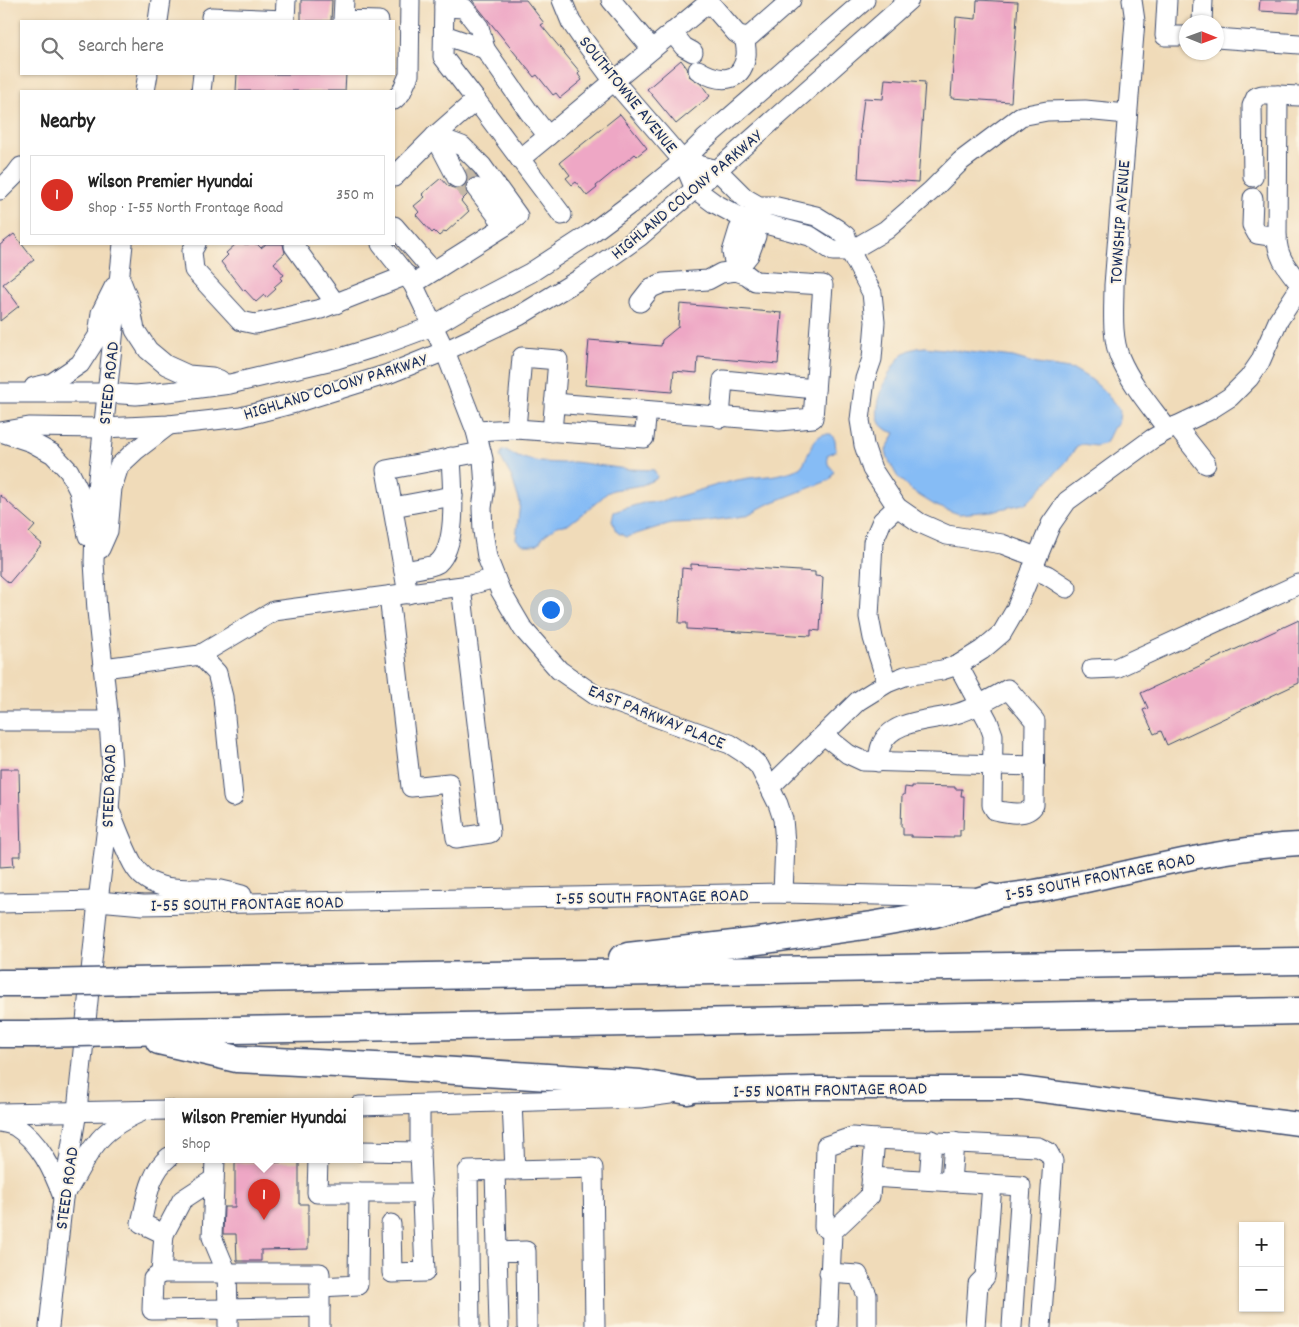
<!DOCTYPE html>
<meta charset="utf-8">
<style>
:root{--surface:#fff;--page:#f6f6f6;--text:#222;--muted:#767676;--line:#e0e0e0;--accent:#d93025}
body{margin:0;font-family:Dekko,sans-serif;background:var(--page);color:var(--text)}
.controls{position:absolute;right:15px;bottom:15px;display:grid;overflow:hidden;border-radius:0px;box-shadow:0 1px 4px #0004}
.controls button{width:45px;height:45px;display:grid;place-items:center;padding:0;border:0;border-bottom:1px solid var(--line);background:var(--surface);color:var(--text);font:25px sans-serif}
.compass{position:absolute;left:1179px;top:15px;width:45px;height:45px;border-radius:50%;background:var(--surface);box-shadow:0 1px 4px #0004;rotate:91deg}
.you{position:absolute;left:550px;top:609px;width:18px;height:18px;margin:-12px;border:4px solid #fff;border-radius:50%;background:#1a73e8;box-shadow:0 0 0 8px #1a73e833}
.badge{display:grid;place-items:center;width:32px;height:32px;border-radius:50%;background:var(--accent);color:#fff;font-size:16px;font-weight:700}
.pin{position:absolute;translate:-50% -41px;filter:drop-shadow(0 1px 2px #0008)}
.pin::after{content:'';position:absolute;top:26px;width:18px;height:15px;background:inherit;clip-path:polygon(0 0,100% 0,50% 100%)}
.popup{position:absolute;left:165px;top:1098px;width:198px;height:65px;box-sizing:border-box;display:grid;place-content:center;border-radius:0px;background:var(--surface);filter:drop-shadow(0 1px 4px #0005);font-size:16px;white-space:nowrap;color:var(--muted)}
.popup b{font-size:19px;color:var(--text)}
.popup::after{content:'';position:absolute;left:50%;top:100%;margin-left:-10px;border:10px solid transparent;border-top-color:var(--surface)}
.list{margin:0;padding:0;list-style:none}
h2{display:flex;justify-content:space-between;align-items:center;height:65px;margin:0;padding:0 20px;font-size:21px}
h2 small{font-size:16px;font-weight:400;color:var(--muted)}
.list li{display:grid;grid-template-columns:32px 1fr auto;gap:15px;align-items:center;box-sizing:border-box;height:80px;margin:0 10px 10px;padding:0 10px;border:1px solid var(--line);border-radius:0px}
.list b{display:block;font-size:19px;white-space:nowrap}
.list p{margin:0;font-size:16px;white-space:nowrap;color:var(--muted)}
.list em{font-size:16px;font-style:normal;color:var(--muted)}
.icon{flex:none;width:28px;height:28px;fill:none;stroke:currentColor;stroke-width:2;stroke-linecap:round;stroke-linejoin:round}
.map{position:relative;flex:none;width:1299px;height:1327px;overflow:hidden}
.search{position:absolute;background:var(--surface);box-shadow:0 1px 4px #0004;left:20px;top:20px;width:375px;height:55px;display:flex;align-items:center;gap:12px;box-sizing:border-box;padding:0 18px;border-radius:0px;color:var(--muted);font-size:19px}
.panel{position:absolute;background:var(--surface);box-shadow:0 1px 4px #0004;left:20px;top:90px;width:375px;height:155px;border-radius:0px}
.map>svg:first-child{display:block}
</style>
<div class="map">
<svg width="1299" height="1327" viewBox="0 0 1299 1327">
<rect width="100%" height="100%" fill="#fcf5e5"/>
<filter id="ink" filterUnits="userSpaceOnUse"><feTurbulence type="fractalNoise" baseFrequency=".02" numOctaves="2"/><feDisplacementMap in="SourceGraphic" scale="10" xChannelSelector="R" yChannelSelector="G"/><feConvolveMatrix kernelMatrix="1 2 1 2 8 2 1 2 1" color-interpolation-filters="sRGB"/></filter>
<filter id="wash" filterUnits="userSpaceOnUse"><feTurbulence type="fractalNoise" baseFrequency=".0096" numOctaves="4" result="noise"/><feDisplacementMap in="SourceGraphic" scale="20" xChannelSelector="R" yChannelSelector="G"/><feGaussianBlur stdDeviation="1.12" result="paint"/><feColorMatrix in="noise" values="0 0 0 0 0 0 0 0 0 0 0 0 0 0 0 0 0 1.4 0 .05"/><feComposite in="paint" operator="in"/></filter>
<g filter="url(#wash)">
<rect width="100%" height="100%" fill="#f0dbb9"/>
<g fill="#86bcf5" stroke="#5076aa">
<path d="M925 347 1013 357 1037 364 1075 370 1092 380 1103 390 1120 410 1119 420 1117 425 1113 428 1106 443 1096 446 1082 444 1077 446 1066 462 1027 503 992 511 959 514 936 506 912 491 897 476 888 459 886 450 895 433C890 431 884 429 881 425 869 409 890 366 903 354 910 349 917 348 925 347Z"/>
<path d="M824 434H831L835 440 836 451 827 455 828 464 834 471 830 480 768 504 745 516 701 522 671 523 627 537 618 533 615 529 612 520 614 512C625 508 636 505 647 502 654 501 660 502 666 500 692 493 722 482 749 478 765 476 781 476 797 469 808 466 808 439 824 434Z"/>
<path d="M506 450 518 457 540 462 562 463 574 462 627 469 654 470 657 476 656 479 642 485 613 490 607 493 596 503 569 524 557 526 545 535 538 544C528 546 523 546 516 539L520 503 512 478 500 456 502 451Z"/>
</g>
<g id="blocks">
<g fill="#eea7c5">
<path d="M301 0H332L331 21H301Z"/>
<path d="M472 0H526L544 23 541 25 580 72 578 74 582 80 560 98 556 93 553 95 537 75 534 77Z"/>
<path d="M977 0 1018 2 1011 102 951 98 956 17 976 19Z"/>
<path d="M1260 0H1299V13L1259 11Z"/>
<path d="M681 60 687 68 689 76 701 84 710 96 676 124 647 89Z"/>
<path d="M237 74H346L345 91H236Z"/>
<path d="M885 79 925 82 918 182 858 178 861 131H860L864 98 883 99Z"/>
<path d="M620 114 647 148 637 156 635 154 596 186 597 188 587 196 576 182 572 185 566 178 570 175 560 162Z"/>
<path d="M441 178 448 186 456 189 462 188 465 185V190L467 195 461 201 469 211 446 232 445 231 439 236 434 231 432 233 416 215 419 212 414 206 425 197 422 194Z"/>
<path d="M14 234 34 260 3 284 19 306 0 321V245Z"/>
<path d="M236 244H257L261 248 266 244H283L285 253 274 263 284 275 280 278 282 280 274 287 276 289 266 298 264 295 256 302 244 289 243 290 221 262 228 255 226 253Z"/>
<path d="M680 304 782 313 778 364 698 357 697 373 674 371 672 392 585 385 589 340 661 346 662 340 678 327Z"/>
<path d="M0 495 35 526 29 533 42 544 9 583 0 575Z"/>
<path d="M691 564 815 572V576L823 577 820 631 811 630V636L687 629V623H679L682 568 691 569Z"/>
<path d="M1299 620V683L1167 745 1161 731 1154 734 1143 710 1148 708 1141 693Z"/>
<path d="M0 769H19L21 856H13L14 866 0 867Z"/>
<path d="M912 786 955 787V789H962L961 796H964L963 830H960V836H953V838L911 837V835H903V827H901L902 795H904L905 787 912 788Z"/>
<path d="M299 1162V1204H308V1249L261 1250V1261H237L236 1234H223L224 1207H235V1163Z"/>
</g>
</g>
</g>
<g filter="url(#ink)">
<use href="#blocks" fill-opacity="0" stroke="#3b496c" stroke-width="1"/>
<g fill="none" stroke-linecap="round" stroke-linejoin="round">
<g stroke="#c5b9a7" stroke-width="19" stroke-dasharray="19 9" stroke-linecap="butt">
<path d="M469 167 482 183"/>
<path d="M457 178 470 193"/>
</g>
<g stroke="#3b496c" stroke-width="21">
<g id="minor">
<path d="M344 0 343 20 379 21"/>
<path d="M562 0 571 22 582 38 613 80 683 161 695 189 714 203 740 217 810 236 833 251H850L886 230 931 191 961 161 1021 116 1047 111 1085 110 1127 114"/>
<path d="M611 0 652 49"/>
<path d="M1132 0 1135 21 1114 285C1114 308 1111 336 1120 358 1131 384 1151 407 1168 430"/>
<path d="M1167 0 1165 36H1186"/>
<path d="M444 7 464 8 479 27 485 49"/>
<path d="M211 17 285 20 286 0"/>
<path d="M158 21 161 0"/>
<path d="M1202 22 1203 0"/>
<path d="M672 32 684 47 693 52"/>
<path d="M444 35 485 49 529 112 548 136 709 2 736 33 742 37 750 36 791 0"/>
<path d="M1216 38 1299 44"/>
<path d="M698 70C718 82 741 85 746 56 747 50 745 42 744 36"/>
<path d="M145 91 148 74"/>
<path d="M201 91 203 74"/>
<path d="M1299 96 1278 95 1277 237C1277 257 1287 268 1299 283"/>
<path d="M394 100 401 93 409 75 410 0"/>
<path d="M476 100 520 159 548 136"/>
<path d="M435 136 457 178"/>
<path d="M520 159 562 215"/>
<path d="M683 161 717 170 745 198 759 206H773L816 216 837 229 846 236 850 251 872 293 875 322 872 359 865 379 860 420 864 445 872 469 897 507 920 523 947 535 1002 544 1036 557"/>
<path d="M394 177 435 136 476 100 443 57 444 0"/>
<path d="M1253 177 1252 106 1256 97 1262 95H1278"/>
<path d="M476 188 505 226"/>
<path d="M0 190 15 175 21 167"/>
<path d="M1253 198 1252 225 1257 234 1277 237"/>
<path d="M394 226 433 271"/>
<path d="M196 244 192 251 194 270 241 321 255 324 321 309 407 275"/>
<path d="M381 244 413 284 445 351 476 431 483 459 485 487 482 508 483 531 487 557 500 590 523 629 559 670 595 695 730 744 747 755 759 766 778 804 783 819 785 843 783 893"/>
<path d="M294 246 336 304"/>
<path d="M736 271 732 252 739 229 751 221 755 213"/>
<path d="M736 271 749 255 756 236 751 221"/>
<path d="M121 281 130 304 135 330 148 350 166 365 188 375 212 377 220 380"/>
<path d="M413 284 505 226 518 216 482 166 462 146 435 136"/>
<path d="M34 387 52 383 80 364 98 336 101 313 114 287"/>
<path d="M0 393H108L136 395 177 391 230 384 337 359 382 345 433 326 465 307 530 273 590 234 641 196 683 161 705 139 865 0"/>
<path d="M554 403 779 421 813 418 823 285 755 281 747 275 736 271 721 273 708 280 663 283 651 288 640 302"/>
<path d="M720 418 723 380 815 389"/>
<path d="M1176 426 1206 464"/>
<path d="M516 429 522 357 558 360 552 432"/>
<path d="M476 431 516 429 644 438 647 411"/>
<path d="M0 432 29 427 103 428 169 425 241 417 295 403 388 374 445 351 519 316 578 280 639 237 717 170 909 0"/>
<path d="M4 433 31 442 53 454 69 471 79 491 88 536"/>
<path d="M393 507 453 496"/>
<path d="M100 549 108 531 112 488 119 466 135 451 169 425"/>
<path d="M1032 569 1047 575 1067 588"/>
<path d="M404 571C412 569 433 567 438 563 459 544 452 484 451 457"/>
<path d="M408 594 386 470 481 452"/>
<path d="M389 596 411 787 449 783 456 838 490 833 461 587"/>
<path d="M200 655 217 673 223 697 233 797"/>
<path d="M104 668 200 655 274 611 470 585 495 578"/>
<path d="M1092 669 1116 668 1299 584"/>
<path d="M887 683 873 638 869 617 873 542 882 521 897 507"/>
<path d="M0 721H109"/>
<path d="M824 735 848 754 863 761 1035 766"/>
<path d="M878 762C879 757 879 751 881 746 891 718 935 721 959 713 977 707 992 698 1008 689L1035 721 1034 805C1027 817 1008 813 995 810L992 805 993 735 988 721 958 665"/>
<path d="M770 787 858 701 887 683 905 676 942 670 958 665 982 650 1002 633 1016 609 1051 524 1067 501 1152 439 1168 430 1208 411 1230 397 1249 378 1260 362 1278 321 1299 289"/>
<path d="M110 811C117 828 124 848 133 864 149 894 184 888 212 889 222 889 233 893 242 895"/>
<path d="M0 903 98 901 143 905 783 893 973 897"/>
<path d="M512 1102 515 1170"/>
<path d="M359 1106 640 1098 670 1094"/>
<path d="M0 1113 169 1110"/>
<path d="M0 1122C5 1123 11 1124 15 1126 40 1142 53 1170 63 1197"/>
<path d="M359 1151 420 1152"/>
<path d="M169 1157C149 1173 147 1200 141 1223L164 1234 161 1273 153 1279 152 1310 228 1309V1327"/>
<path d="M215 1159 212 1237 227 1273 228 1309 320 1307"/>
<path d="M318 1159 317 1193H423"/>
<path d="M495 1170 499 1327"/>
<path d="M871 1177 1021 1186 1012 1327"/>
<path d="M929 1180 932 1140"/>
<path d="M951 1182 954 1142"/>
<path d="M69 1188C77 1174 85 1157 96 1144 106 1130 125 1119 141 1112"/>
<path d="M391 1224 392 1273 425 1272 420 1152V1105"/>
<path d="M832 1232 824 1227 826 1146 852 1137 875 1139"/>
<path d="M164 1234 182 1200 214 1179"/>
<path d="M497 1252 526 1251 527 1327"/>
<path d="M161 1273H320V1327"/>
<path d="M829 1273 858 1275 867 1295V1327"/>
<path d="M320 1287 358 1285 359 1193"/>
<path d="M49 1327 63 1198 77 1111 98 901 109 810 112 768 109 721 97 611 94 562 96 498 123 244"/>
<path d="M470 1327 468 1171 593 1168 595 1327"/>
<path d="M828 1327 832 1232 870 1196 875 1139 1038 1147 1048 1152 1053 1161 1041 1327"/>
<path d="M975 1327 978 1284 985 1277 992 1184"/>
</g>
</g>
<g stroke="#3b496c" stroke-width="25">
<g id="major">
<path d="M991 897C1014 894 1039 891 1062 886 1141 870 1219 848 1299 844"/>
<path d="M688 1091 815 1088H1020L1299 1124"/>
</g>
</g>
<g stroke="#3b496c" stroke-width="29">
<g id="highway">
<path d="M622 958 628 956 751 942 872 925 934 914 991 897"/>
<path d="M129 981 1299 961"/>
<path d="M0 983H42"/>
<path d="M122 1032 1299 1011"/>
<path d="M0 1034H36"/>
<path d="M159 1041 237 1059 395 1067 640 1083 688 1091"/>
</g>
</g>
<use href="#minor" stroke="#fff" stroke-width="19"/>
<use href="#major" stroke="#fff" stroke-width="22"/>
<use href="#highway" stroke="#fff" stroke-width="26"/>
<g stroke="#3b496c" stroke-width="29" stroke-linecap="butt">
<g id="highway-bridge">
<path d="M42 983 129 981"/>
<path d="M36 1034 122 1032"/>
</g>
</g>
<use href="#highway-bridge" stroke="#fff" stroke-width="26"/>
</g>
</g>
<g text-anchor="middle" stroke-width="4" stroke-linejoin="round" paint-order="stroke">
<g font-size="18" fill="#1b2f5e" stroke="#fcf5e5">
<text transform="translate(629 94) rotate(51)" y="6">SOUTHTOWNE AVENUE</text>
<text transform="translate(686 194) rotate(-40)" y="6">HIGHLAND COLONY PARKWAY</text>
<text transform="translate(1119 222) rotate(-86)" y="6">TOWNSHIP AVENUE</text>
<text transform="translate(108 383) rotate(-84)" y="6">STEED ROAD</text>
<text transform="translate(335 386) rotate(-17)" y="6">HIGHLAND COLONY PARKWAY</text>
<text transform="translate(657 716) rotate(22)" y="6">EAST PARKWAY PLACE</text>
<text transform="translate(108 786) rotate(-88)" y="6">STEED ROAD</text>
<text transform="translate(1100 876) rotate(-11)" y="6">I-55 SOUTH FRONTAGE ROAD</text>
<text transform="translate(652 896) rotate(-1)" y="6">I-55 SOUTH FRONTAGE ROAD</text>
<text transform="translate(247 903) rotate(-1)" y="6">I-55 SOUTH FRONTAGE ROAD</text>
<text transform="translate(830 1089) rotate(-1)" y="6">I-55 NORTH FRONTAGE ROAD</text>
<text transform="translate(66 1188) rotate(-82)" y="6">STEED ROAD</text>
</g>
</g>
</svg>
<div class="controls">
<button>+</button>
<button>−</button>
</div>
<svg class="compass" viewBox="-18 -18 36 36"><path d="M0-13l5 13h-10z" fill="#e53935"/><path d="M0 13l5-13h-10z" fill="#767676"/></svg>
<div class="you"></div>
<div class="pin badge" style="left:264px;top:1220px">1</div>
<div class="popup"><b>Wilson Premier Hyundai</b>Shop</div>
<div class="search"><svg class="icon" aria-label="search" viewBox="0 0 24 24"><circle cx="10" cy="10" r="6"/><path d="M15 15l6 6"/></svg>Search here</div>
<section class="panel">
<h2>Nearby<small></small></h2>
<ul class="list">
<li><span class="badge">1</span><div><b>Wilson Premier Hyundai</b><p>Shop · I-55 North Frontage Road</p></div><em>350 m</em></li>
</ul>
</section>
</div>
